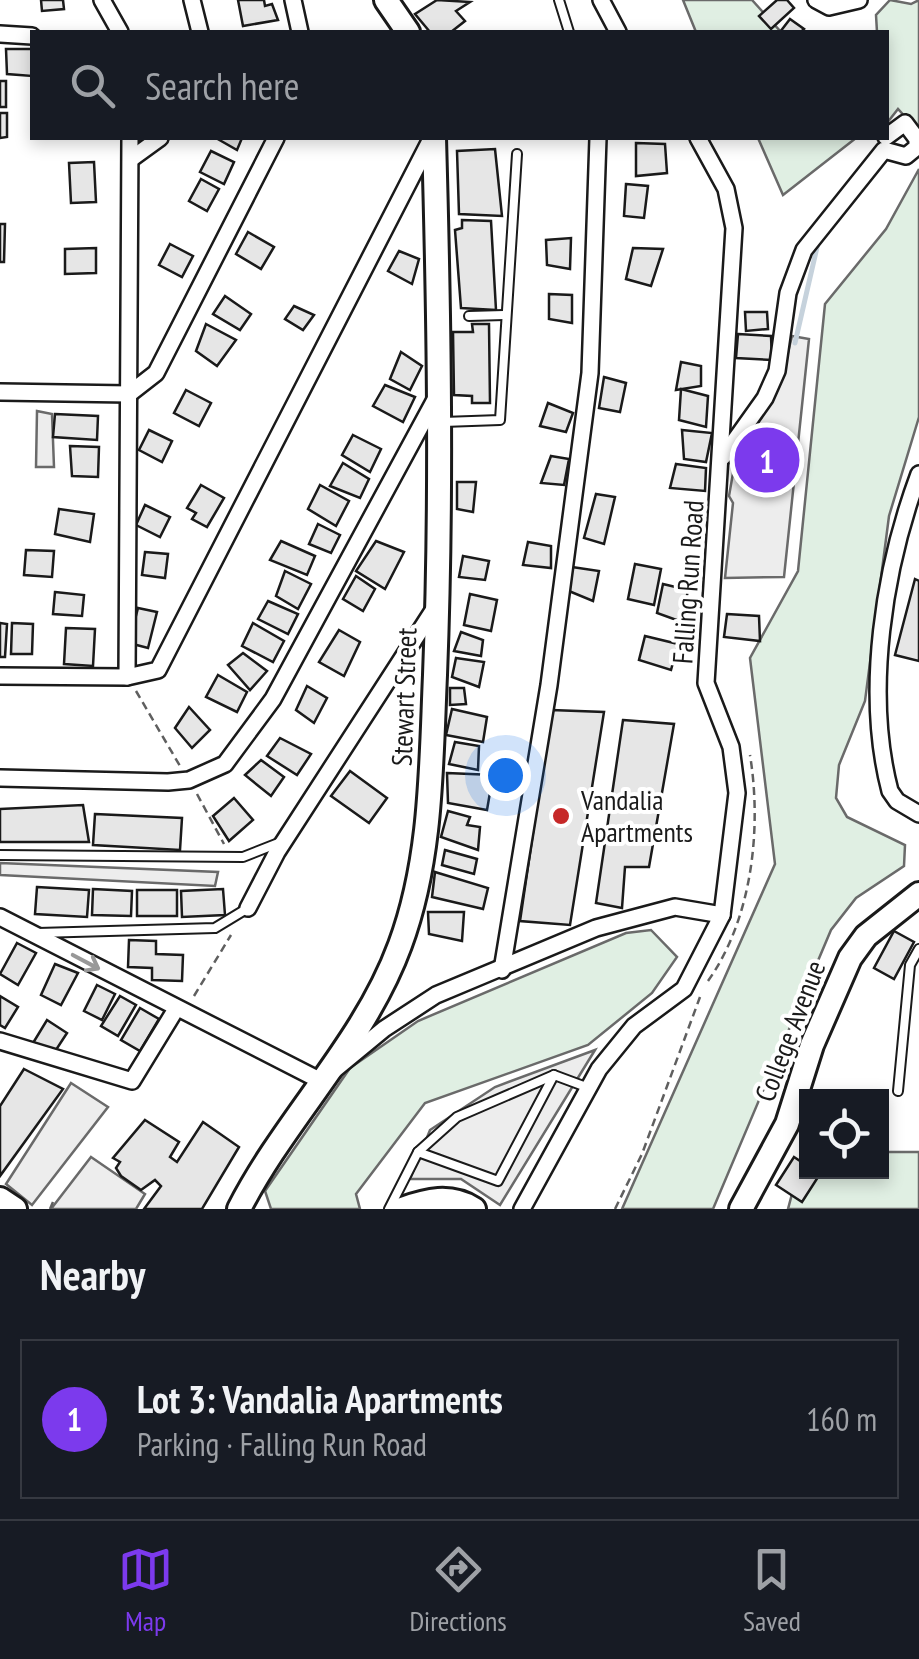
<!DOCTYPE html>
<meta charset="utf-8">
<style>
:root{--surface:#171b24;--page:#20242c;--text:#f1f3f6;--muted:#9ea1a6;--line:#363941;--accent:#7c3aed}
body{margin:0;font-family:"PT Sans Narrow",sans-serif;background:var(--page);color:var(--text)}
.controls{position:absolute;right:30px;bottom:30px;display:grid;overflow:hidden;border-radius:0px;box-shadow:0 5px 15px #0003}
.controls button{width:90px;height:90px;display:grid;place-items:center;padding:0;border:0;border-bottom:2px solid var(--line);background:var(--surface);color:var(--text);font:50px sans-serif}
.you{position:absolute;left:505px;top:775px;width:35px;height:35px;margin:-25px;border:8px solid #fff;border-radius:50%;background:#1a73e8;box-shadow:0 0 0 15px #1a73e833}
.badge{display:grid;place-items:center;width:65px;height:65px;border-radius:50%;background:var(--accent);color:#fff;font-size:32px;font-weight:700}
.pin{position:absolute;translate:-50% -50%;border:5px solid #fff;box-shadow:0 2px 10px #0006}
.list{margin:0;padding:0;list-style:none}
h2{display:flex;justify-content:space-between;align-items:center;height:130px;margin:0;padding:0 40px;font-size:42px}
h2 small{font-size:32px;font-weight:400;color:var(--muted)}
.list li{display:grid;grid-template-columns:65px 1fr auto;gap:30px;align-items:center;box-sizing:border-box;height:160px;margin:0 20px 20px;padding:0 20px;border:2px solid var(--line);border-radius:0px}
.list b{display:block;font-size:38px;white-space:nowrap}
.list p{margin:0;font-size:32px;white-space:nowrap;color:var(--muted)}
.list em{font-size:32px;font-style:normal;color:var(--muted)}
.icon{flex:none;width:55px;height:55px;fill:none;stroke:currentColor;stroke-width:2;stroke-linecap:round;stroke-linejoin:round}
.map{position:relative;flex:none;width:919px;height:1209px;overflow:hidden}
.search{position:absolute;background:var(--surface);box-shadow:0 5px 15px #0003;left:30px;right:30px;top:30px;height:110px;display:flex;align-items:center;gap:25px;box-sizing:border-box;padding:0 35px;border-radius:0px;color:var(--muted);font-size:38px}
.sheet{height:310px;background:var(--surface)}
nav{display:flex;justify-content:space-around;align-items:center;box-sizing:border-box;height:140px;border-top:2px solid var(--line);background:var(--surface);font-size:28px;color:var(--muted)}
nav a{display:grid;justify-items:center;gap:5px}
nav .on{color:var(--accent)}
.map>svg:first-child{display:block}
</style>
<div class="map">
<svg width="919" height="1209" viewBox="0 0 919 1209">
<rect width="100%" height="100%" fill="#fff"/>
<g fill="#e0efe3" stroke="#6a6a6a" stroke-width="2.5">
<path d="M683 0H752L781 32H696Z"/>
<path d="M890 0 911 4 919 0V132L898 109 887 123 886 32H877L876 15Z"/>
<path d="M758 138H856L783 195Z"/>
<path d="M919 169V417L889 516 865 701 839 765 836 798 847 817 905 845 904 866 856 898 831 930 713 1209H622L775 864 750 658 798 571 825 304 886 229Z"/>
<path d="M651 930 677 957 652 993 588 1045 425 1103 356 1194 360 1209H271L265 1191 350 1068 418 1021 626 933Z"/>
<path d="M882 1152H919V1209H788L792 1194 813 1172H882Z"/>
</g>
<g fill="#ededed" stroke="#6a6a6a" stroke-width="2.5">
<path d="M792 336 809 339 784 577 725 578 733 503 729 496 736 456 737 461 782 377Z"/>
<path d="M37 411 52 414 54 467H36Z"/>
<path d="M0 863 218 872 215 886 0 875Z"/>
<path d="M595 1050 500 1205 461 1179H410L430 1130 495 1087Z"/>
<path d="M71 1083 108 1107 32 1205 6 1184Z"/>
<path d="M91 1157 145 1194 136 1209H51Z"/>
</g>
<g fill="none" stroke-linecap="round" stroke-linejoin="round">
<path stroke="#c6d2dc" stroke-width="5" d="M795 343 818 243"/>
</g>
<g fill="#e6e6e6" stroke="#1a1a1a" stroke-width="2.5">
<path d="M41 0H63L64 9 42 11Z"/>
<path d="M238 0H264L265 6 272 4 278 20 243 26Z"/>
<path d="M437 0 470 2 456 11 465 21 451 32H430L415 14Z"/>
<path d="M777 0H787L794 8 771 29 759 16Z"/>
<path d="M790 19 804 29 801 32H780Z"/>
<path d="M6 49H32V76L7 74Z"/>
<rect x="0" y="81" width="6" height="26"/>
<path d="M0 113H7V137L0 138Z"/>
<path d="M216 138H242L237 150Z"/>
<path d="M636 143 665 144 667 173 636 176Z"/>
<path d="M495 149 502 216 459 214 457 151Z"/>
<path d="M211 151 234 162 224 184 200 172Z"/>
<path d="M94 162 96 202 71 203 69 163Z"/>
<path d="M201 179 219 189 207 211 189 201Z"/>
<path d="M626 184 648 186 644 218 624 216Z"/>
<path d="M462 220 491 221 496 310 461 308 455 230 462 228Z"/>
<path d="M0 224H5L4 262H0Z"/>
<path d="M248 232 274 247 261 269 236 254Z"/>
<path d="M571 238 570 269 547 265 546 240Z"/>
<path d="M170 244 193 256 182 277 159 265Z"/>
<path d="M96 248V273L65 274V249Z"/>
<path d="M633 248 663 249 651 286 626 279Z"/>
<path d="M399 251 419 259 412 284 388 271Z"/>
<path d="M549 294 572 295V323L549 319Z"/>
<path d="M225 296 251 314 240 330 213 314Z"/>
<path d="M294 306 314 315 303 330 285 319Z"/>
<path d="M745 312H767L768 329 746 331Z"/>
<path d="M206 324 236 340 217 366 196 351Z"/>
<path d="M472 324H489L490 403H472V396L454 395 453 332H473Z"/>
<path d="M738 334 771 336 772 360 736 358Z"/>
<path d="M401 352 422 366 410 390 390 379Z"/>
<path d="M681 362 701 366V386L676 390Z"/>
<path d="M604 377 626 383 620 412 599 408Z"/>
<path d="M385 385 415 397 403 422 373 406Z"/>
<path d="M681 389 708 396 706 427 679 420Z"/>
<path d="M186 390 211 403 199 426 174 413Z"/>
<path d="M548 403 573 413 566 432 540 426Z"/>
<path d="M55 414 98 416 97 440 53 437Z"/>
<path d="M149 430 172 441 162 462 139 450Z"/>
<path d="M682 430 712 433 706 462 684 459Z"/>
<path d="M353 435 381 449 370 472 342 455Z"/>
<path d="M70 446 99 447 98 477 72 476Z"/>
<path d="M551 456 569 459 564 485 541 483Z"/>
<path d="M343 463 369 479 360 498 330 486Z"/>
<path d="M676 464 706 468 705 491 670 488Z"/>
<path d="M457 482H476L473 512 457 509Z"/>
<path d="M201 485 224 498 207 527 192 519 196 513 187 508Z"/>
<path d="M320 485 349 501 336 526 308 509Z"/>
<path d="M596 494 615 497 604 544 584 538Z"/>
<path d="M145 505 170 517 160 537 136 525Z"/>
<path d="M59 509 94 514 90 542 55 534Z"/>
<path d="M318 524 340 535 331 553 309 544Z"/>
<path d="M281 541 315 556 307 575 270 560Z"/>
<path d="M376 541 404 552 385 589 356 571Z"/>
<path d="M528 542 551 546V568L523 565Z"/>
<path d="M26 550 54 551 52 577 24 575Z"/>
<path d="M145 552 168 554 165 578 142 575Z"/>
<path d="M463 556 489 561 485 580 459 577Z"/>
<path d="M635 564 661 569 654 605 628 599Z"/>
<path d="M572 567 599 571 593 601 564 589Z"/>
<path d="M285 571 311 584 298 609 276 596Z"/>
<path d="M356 576 375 589 363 611 343 599Z"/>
<path d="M915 579 919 581V661L895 655Z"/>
<path d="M663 584 688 590 682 622 657 613Z"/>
<path d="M55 592 84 595 82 616 53 614Z"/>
<path d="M470 594 497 600 491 631 464 625Z"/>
<path d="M268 601 298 614 288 634 258 619Z"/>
<path d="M138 608 157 612 148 648 129 643Z"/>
<path d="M727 614 759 616 760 641 724 637Z"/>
<path d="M0 623 7 624 5 657H0Z"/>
<path d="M12 623 33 624 32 654H11Z"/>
<path d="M253 623 284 641 273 662 242 646Z"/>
<path d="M66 628 95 629 93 666 64 664Z"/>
<path d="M339 630 360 642 344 676 319 662Z"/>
<path d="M461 632 483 640 481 656 454 651Z"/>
<path d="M645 636 678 644 671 670 639 660Z"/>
<path d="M243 653 267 671 250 690 228 665Z"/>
<path d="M456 658 484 662 479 687 452 677Z"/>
<path d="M218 675 247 692 237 712 206 697Z"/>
<path d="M307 686 327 698 314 723 296 710Z"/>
<path d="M450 688H464L466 704 450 705Z"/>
<path d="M189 707 210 730 192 748 175 728Z"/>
<path d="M452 709 487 717 483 742 446 735Z"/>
<path d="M551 710 604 712 570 925 520 921Z"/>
<path d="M623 720 674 724 649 867H625L622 908 596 903Z"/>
<path d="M280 738 311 754 297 775 267 756Z"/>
<path d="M455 742 479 746 478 770 449 764Z"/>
<path d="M261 760 284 777 271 796 245 775Z"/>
<path d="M350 771 387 798 369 823 331 796Z"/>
<path d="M447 773 493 775 487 810 448 803Z"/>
<path d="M234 798 253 820 229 841 213 816Z"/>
<path d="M83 805 89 842H0V809Z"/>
<path d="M448 811 470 817 467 825 480 827 478 850 441 837Z"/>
<path d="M95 814 182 818 180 850 93 845Z"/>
<path d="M445 850 477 859 474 874 442 865Z"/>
<path d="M435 872 488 888 483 909 432 897Z"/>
<path d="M37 887 89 890 87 917 35 914Z"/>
<path d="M93 889 132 891 131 916 92 915Z"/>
<path d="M223 889 225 915 182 917 181 891Z"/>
<rect x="137" y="890" width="40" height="26"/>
<path d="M428 912H464L462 941 429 934Z"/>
<path d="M894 931 914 942 894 979 874 968Z"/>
<path d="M129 940 156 941V954L183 955 182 981 152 980V968L128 967Z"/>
<path d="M17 943 36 953 18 985 0 974Z"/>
<path d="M55 964 78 973 61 1005 41 995Z"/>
<path d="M97 985 115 994 102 1020 84 1011Z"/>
<path d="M0 996 18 1007 5 1028 0 1025Z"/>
<path d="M120 996 136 1005 118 1036 101 1026Z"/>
<path d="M140 1008 159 1019 140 1051 121 1040Z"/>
<path d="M47 1020 67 1033 54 1053 33 1043Z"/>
<path d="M24 1069 63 1089 0 1176V1106Z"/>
<path d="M145 1120 179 1142 170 1157 177 1162 203 1122 239 1147 202 1209H144L161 1186 155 1180 141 1190 121 1176 116 1168 120 1162 113 1158Z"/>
<path d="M794 1157 806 1165V1172L820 1174 802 1202 776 1185Z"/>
</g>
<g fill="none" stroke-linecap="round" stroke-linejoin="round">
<g stroke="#1a1a1a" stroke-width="12">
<g id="lane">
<path d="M559 0 569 32"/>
<path d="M469 316 504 315"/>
<path d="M443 422 500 420 517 154"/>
<path d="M0 855 243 857 281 842"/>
<path d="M38 933 215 928 248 908"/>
<path d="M898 1091 910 965 919 949"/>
<path d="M418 1152 498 1181 554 1075"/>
<path d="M389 1209 418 1152 457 1117 554 1075 589 1088"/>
</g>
</g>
<g stroke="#1a1a1a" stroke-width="20">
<g id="street">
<path d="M102 0 120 32"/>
<path d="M192 0 200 32"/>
<path d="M293 0 300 32"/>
<path d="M601 0 618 32"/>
<path d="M816 0 829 7 859 0"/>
<path d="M0 34 32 36"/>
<path d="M131 159 160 138"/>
<path d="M0 392 129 394 156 373 276 138"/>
<path d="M723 457 765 398 777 371 788 293 804 250 884 150 906 156 917 147V139L905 123 886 137"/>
<path d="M919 474C884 568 864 692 890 791L897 801 919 814"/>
<path d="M0 676 127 677 158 670 431 139"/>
<path d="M127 677 130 138"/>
<path d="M0 778 168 782 189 780 225 764 273 699 437 396"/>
<path d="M248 908 277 852 436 606"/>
<path d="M0 917 321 1081 384 1029 436 995 596 928 675 907 722 915"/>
<path d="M502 970 549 685 590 373 598 138"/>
<path d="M0 1041 132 1081 176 1009"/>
<path d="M522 1209 599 1069 634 1026 684 989 722 915 737 793 731 747 706 683 734 228 726 189 698 138"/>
</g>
</g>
<g stroke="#1a1a1a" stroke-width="28">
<g id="secondary">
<path d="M386 0 408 32"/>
<path d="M0 1199 15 1209"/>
<path d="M239 1209C286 1117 364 1043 400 945 432 859 431 765 435 675 442 496 439 317 434 138"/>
<path d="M402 1209C427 1200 450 1194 474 1209"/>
<path d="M741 1209 787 1124 812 1045 850 958 866 936 919 894"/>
</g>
</g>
<g stroke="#5f5f5f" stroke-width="2.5" stroke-dasharray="8 5" stroke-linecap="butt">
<path d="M136 691 180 766"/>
<path d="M197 794 224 844"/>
<path d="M708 981C752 919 762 829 750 755"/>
<path d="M194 996 231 935"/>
<path d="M50 1209 53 1202"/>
<path d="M615 1209 642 1154 700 997"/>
</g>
<use href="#lane" stroke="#fff" stroke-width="8"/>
<use href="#street" stroke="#fff" stroke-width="15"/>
<use href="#secondary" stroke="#fff" stroke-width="22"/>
</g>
<defs><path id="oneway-shaft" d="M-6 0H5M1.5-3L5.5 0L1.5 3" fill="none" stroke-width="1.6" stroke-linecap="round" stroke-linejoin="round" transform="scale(2.5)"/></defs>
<use stroke="#989898" href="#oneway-shaft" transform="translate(86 962) rotate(28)"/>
<circle fill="#c62828" stroke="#fff" stroke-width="4" cx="561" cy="816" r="10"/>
<g text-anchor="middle" stroke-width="8" stroke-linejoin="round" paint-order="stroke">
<g font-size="28" fill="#1a1a1a" stroke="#fff">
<text transform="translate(688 582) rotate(-86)" y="10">Falling Run Road</text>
<text transform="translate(404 697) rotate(-88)" y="10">Stewart Street</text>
<text transform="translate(790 1031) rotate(-69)" y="10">College Avenue</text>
</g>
<g font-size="28" fill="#1a1a1a" stroke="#fff" text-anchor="start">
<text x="581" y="810">Vandalia<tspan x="581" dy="32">Apartments</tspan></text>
</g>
</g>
</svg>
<div class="controls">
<button><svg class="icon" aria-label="locate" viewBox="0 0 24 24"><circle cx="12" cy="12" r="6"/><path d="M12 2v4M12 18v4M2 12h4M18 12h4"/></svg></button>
</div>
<div class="you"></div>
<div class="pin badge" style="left:767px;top:460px">1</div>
<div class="search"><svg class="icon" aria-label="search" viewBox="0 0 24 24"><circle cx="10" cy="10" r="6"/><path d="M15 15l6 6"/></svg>Search here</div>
</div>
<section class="sheet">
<h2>Nearby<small></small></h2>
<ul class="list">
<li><span class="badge">1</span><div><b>Lot 3: Vandalia Apartments</b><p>Parking · Falling Run Road</p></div><em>160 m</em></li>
</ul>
</section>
<nav>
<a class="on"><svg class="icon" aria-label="map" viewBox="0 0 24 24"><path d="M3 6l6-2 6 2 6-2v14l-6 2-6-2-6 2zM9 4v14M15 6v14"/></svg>Map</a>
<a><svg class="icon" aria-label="directions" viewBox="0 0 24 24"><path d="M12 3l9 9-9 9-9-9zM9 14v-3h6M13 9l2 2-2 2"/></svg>Directions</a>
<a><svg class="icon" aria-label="saved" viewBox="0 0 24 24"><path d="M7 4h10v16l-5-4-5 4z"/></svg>Saved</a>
</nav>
